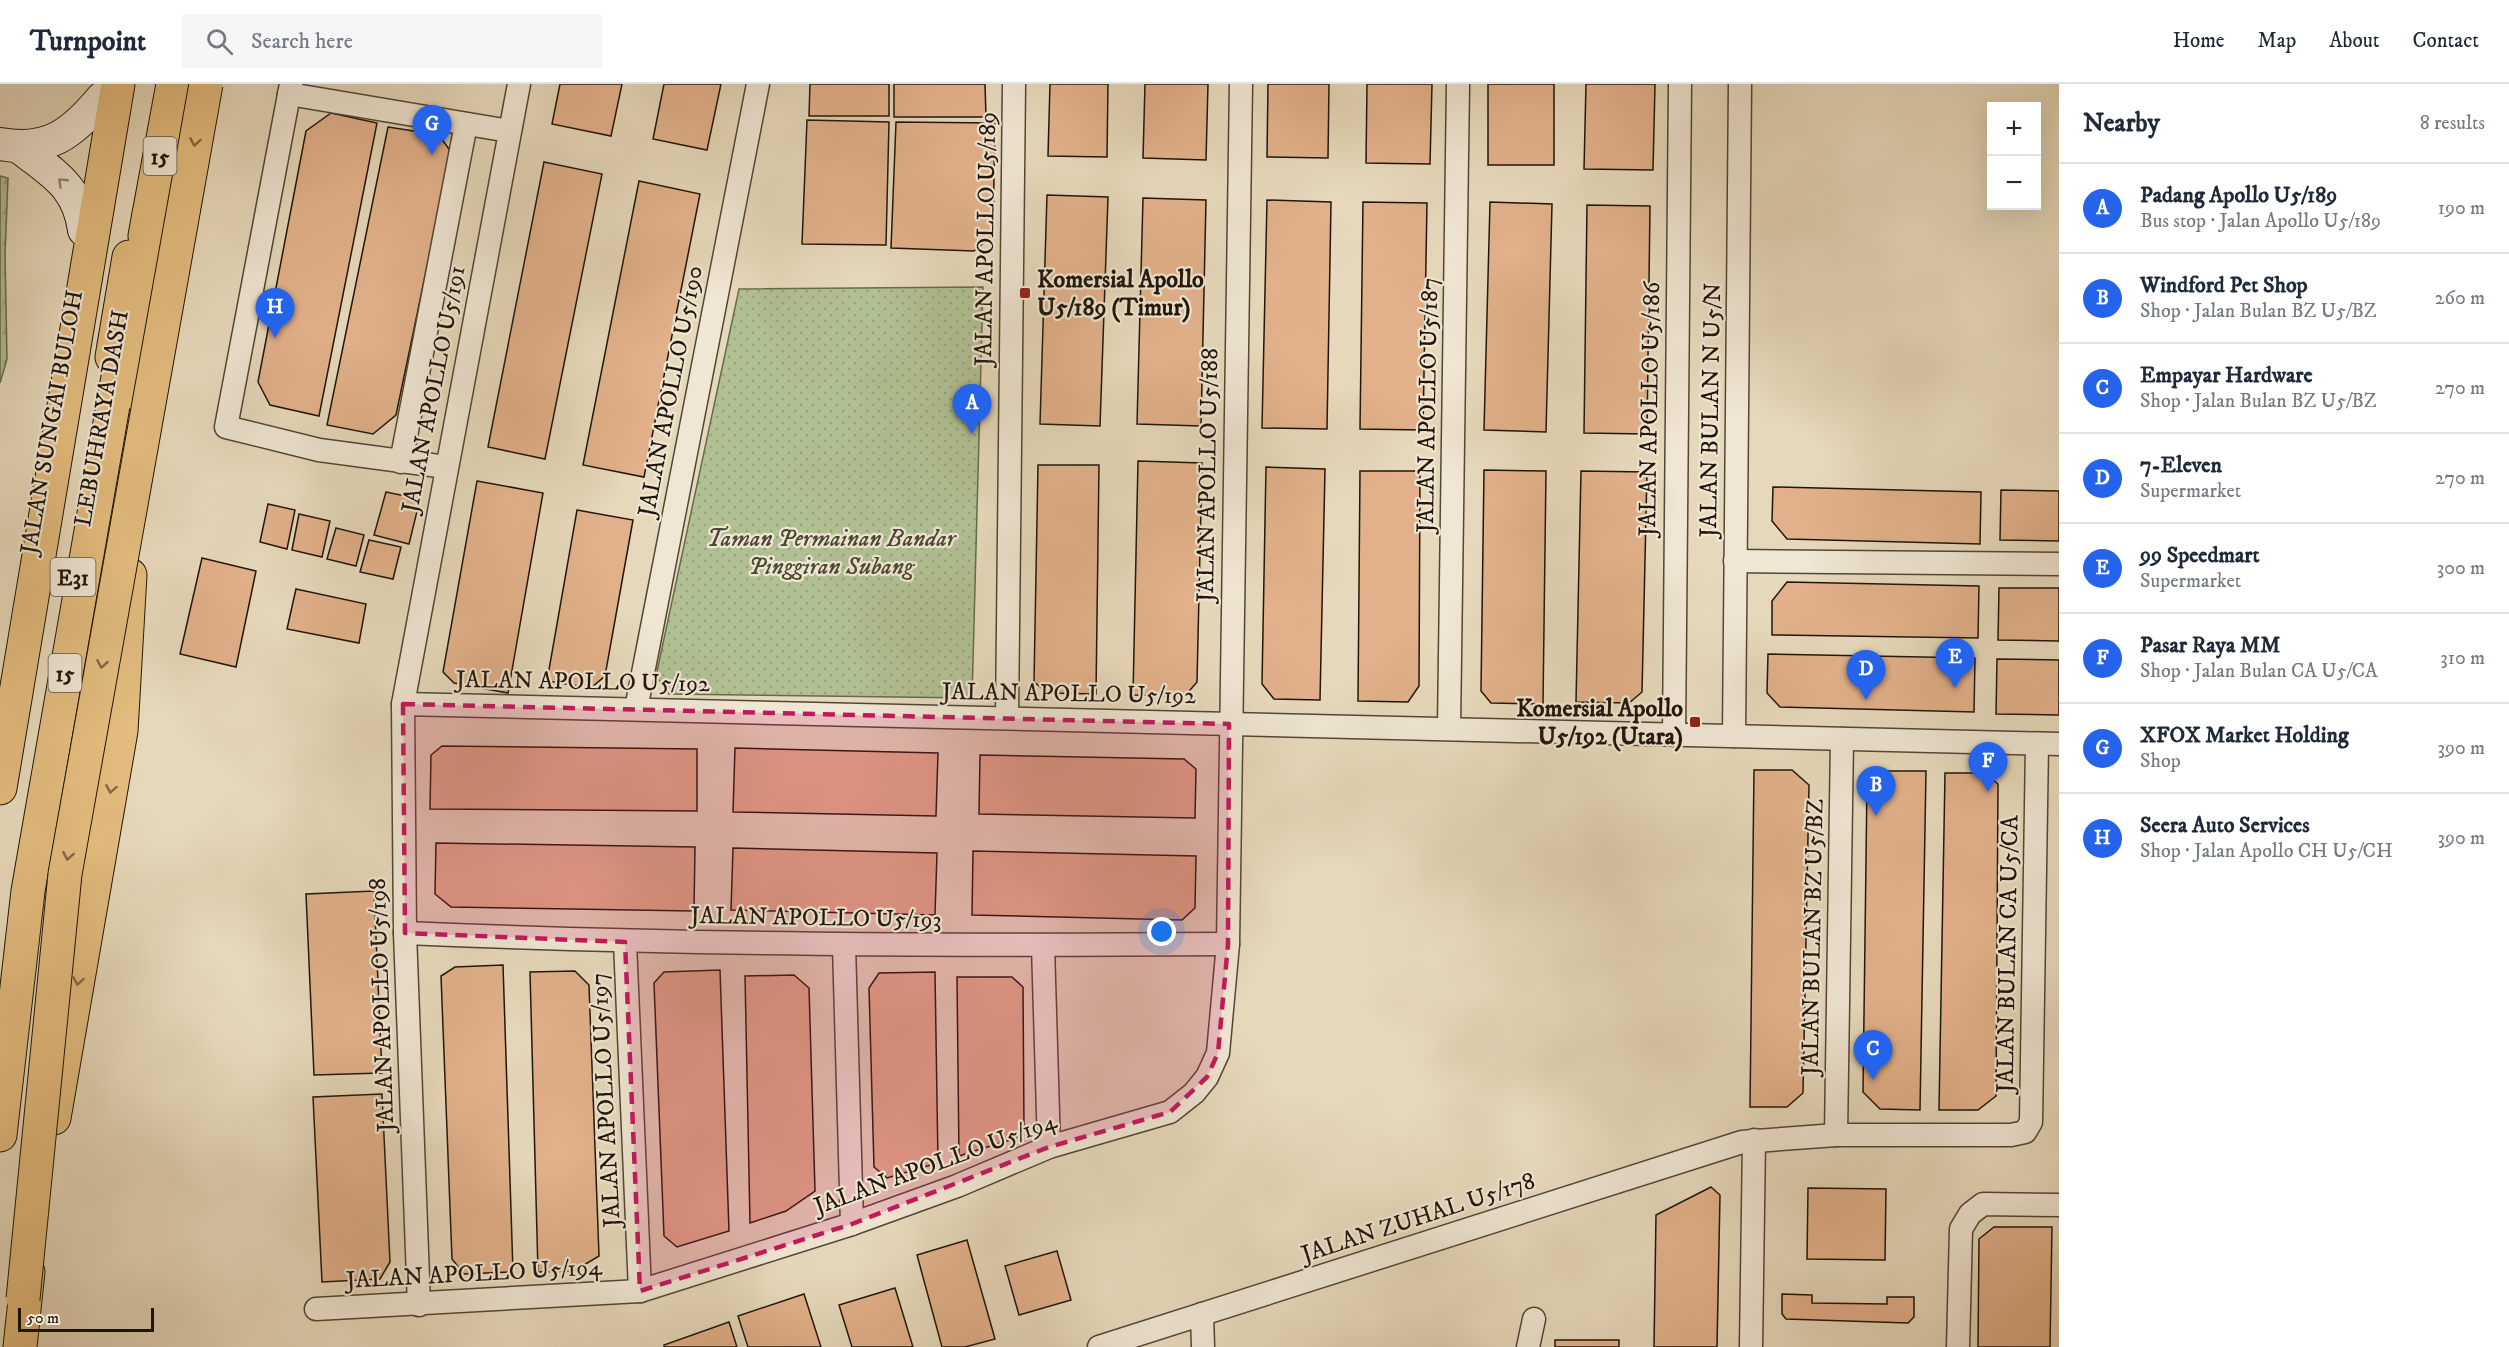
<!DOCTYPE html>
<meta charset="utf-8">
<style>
:root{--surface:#fff;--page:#f6f6f7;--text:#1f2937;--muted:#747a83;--line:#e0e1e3;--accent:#2563eb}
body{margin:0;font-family:"IM FELL DW Pica",serif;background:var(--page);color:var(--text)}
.controls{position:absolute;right:18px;top:18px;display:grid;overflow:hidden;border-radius:0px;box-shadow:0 6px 24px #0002}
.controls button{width:54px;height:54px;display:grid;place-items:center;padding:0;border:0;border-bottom:2px solid var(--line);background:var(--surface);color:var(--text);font:30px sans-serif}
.scale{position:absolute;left:18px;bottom:15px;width:136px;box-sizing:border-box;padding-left:6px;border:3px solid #20150a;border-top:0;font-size:16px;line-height:21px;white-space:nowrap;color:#20150a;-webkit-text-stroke:4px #efe6d3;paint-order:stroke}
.you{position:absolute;left:1162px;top:848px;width:21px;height:21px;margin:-15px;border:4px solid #fff;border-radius:50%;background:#1a73e8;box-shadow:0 0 0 9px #1a73e833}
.badge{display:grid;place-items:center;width:39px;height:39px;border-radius:50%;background:var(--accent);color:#fff;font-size:20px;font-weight:700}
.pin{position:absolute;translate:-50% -50px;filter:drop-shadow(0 2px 3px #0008)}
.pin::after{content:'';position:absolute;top:32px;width:21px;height:18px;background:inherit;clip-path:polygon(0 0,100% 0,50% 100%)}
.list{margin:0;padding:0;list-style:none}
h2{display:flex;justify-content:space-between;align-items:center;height:78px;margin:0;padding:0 24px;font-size:26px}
h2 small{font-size:20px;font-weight:400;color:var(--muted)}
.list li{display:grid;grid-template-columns:39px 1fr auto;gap:18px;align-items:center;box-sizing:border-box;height:90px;padding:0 24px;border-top:2px solid var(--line)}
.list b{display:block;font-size:22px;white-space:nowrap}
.list p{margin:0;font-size:20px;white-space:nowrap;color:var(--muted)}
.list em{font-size:20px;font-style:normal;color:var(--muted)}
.icon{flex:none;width:33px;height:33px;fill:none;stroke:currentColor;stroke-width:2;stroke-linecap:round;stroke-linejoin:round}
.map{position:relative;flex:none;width:2059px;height:1263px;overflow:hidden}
header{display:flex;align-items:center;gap:36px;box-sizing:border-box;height:84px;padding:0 30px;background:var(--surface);border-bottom:2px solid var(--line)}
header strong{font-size:28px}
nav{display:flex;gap:33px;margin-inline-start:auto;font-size:21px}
.search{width:420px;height:54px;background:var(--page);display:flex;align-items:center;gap:15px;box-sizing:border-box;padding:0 21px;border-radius:0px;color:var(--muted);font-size:22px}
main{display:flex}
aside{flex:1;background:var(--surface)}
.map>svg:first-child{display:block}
</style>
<header>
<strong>Turnpoint</strong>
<div class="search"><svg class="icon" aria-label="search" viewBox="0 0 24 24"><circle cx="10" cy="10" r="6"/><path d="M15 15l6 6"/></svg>Search here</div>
<nav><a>Home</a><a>Map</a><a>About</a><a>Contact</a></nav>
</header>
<main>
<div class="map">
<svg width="2059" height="1263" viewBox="0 0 2059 1263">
<defs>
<pattern id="grass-dots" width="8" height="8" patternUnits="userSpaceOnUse" patternTransform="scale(1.5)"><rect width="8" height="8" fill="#b1c093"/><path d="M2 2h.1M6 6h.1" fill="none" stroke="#98a47d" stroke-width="1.8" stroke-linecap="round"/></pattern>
<pattern id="forest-firs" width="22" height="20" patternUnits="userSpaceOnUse" patternTransform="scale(1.5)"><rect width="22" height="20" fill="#b1c093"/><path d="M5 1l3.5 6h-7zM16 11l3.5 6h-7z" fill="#98a47d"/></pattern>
</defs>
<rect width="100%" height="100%" fill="#e6d9bb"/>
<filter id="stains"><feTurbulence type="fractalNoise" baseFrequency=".00333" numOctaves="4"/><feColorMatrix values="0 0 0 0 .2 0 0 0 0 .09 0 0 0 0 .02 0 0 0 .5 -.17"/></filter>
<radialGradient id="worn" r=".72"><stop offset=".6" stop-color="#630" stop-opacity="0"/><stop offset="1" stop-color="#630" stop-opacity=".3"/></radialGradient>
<path fill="url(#grass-dots)" stroke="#686a4e" stroke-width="1.5" d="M983 203 972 614 669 610 656 592 739 205Z"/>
<path fill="url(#forest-firs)" stroke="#686a4e" stroke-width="1.5" d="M0 92 8 94 5 170 7 275 0 299Z"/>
<g fill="#e2b18b" stroke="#20150a" stroke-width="1.5">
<path d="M560 0H622L611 52 552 40Z"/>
<path d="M664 0H721L707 66 653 55Z"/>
<path d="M810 0H889V32H809Z"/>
<path d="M894 0H985L986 33H894Z"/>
<path d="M1050 0H1108L1107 73 1048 72Z"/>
<path d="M1145 0H1208L1206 76 1143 74Z"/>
<path d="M1268 0H1329L1328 74 1267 73Z"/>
<path d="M1367 0H1432L1430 80 1366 79Z"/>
<rect x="1488" y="0" width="66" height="81"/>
<path d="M1586 0H1655L1653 86 1584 85Z"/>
<path d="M331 29 377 39 319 332 270 321 258 298 306 47Z"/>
<path d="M807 36 889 38 886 161 802 160Z"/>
<path d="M896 38 995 39 993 151 974 167 891 164Z"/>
<path d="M388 43 439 51 451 68 396 331 373 350 327 341Z"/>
<path d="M544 78 602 90 545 375 488 363Z"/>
<path d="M639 97 700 110 644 393 583 381Z"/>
<path d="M1047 111 1108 113 1100 342 1040 340Z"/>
<path d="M1143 114 1206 116 1201 342 1137 340Z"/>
<path d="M1267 116 1331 118 1327 345 1262 344Z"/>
<path d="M1363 118 1427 119 1423 346 1360 345Z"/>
<path d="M1490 118 1552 120 1546 348 1484 346Z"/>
<path d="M1587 121 1650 122 1647 350 1584 349Z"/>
<path d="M1138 377 1202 379 1197 598 1185 612 1133 611Z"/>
<path d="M1038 381H1099L1096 610 1048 609 1034 598Z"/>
<path d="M1266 383 1325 385 1320 616 1274 615 1262 600Z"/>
<path d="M1484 386 1546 387 1543 620 1491 619 1481 607Z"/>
<path d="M1360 387H1420L1419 602 1408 618 1358 617Z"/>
<path d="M1581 387 1647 388 1642 608 1629 619 1576 618Z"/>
<path d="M477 397 543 409 508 609 454 599 443 588Z"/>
<path d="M1773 403 1981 408 1980 460 1787 455 1772 437Z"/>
<path d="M2001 406 2059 407V457L2000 456Z"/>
<path d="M386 408 420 415 409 460 374 451Z"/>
<path d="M268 420 295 426 287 465 260 458Z"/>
<path d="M577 426 633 436 605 592 591 604 547 597Z"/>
<path d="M299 430 330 437 322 473 292 466Z"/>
<path d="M336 444 364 451 356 482 327 475Z"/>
<path d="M369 456 401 463 393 495 360 488Z"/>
<path d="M202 474 256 487 236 583 180 570Z"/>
<path d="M1787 498 1979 502 1978 554 1772 551V517Z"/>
<path d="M1999 504H2059V557L1998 556Z"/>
<path d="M296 505 366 520 359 559 287 545Z"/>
<path d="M1768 570 1975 574 1974 628 1780 623 1767 609Z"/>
<path d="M1997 575 2059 576V631L1996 630Z"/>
<path d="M442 662 697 665V727L430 725 431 671Z"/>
<path d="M735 664 938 669 936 732 733 728Z"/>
<path d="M980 671 1184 675 1196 685 1195 734 979 730Z"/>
<path d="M1754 686H1792L1809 701 1803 1009 1787 1023H1750Z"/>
<path d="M1882 687H1926L1920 1026 1880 1025 1863 1008 1867 699Z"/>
<path d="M1945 689H1985L1998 700 1996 1012 1978 1026H1939Z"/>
<path d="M436 759 695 763 694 827 451 823 435 810Z"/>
<path d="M733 764 937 769 935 831 731 826Z"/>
<path d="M973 767 1196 772 1195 824 1182 836 972 831Z"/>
<path d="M374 807 382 989 314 991 306 810Z"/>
<path d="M503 881 513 1188 464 1190 452 1175 441 892 455 883Z"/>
<path d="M720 886 729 1147 677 1163 664 1152 654 899 664 888Z"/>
<path d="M575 887 589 901 599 1172 574 1187 538 1188 530 888Z"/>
<path d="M935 888 938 1079 887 1094 874 1083 869 904 879 889Z"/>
<path d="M794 891 809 904 815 1107 786 1127 750 1139 745 892Z"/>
<path d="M957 893H1012L1023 903 1024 1043 1016 1054 959 1072Z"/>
<path d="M382 1010 390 1178 380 1195 322 1198 313 1013Z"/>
<path d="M1711 1103 1720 1111 1717 1263H1654L1656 1131Z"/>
<path d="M1808 1104 1886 1105 1885 1176 1807 1175Z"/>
<path d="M1994 1143H2052L2050 1263H1978L1979 1155Z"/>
<path d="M967 1156 995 1255 965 1263H942L917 1171Z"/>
<path d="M1057 1167 1071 1216 1019 1231 1005 1182Z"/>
<path d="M895 1204 913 1263H852L839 1221Z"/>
<path d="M804 1210 821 1263H748L738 1232Z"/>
<path d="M1782 1210 1812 1211V1219L1887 1220V1213H1914V1233L1908 1239 1786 1235 1782 1230Z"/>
<path d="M729 1238 737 1263H664V1261Z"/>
<rect x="1555" y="1256" width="64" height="7"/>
</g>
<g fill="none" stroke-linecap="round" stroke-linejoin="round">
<g stroke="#524636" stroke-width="25">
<g id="street">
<path d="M291 0 226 343 319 366 446 383"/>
<path d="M289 10 509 47"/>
<path d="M401 378 466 40"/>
<path d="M1735 477 2059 480"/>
<path d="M403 620 2059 660"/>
<path d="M636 625 758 0"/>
<path d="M1007 634 1014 0"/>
<path d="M1449 643 1458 0"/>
<path d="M1674 651 1680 0"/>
<path d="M1734 652 1740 0"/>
<path d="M405 849C679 861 953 862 1228 860"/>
<path d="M625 858 640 1207"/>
<path d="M844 862 852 1140"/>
<path d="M1043 862 1049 1063"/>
<path d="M1836 1051 1842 655"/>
<path d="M419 1221 405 849 403 620 519 0"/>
<path d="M316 1225 640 1207 852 1140 957 1102 1049 1063 1170 1028 1194 1009 1207 993 1218 969 1228 860 1241 0"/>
<path d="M1202 1230 1203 1263"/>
<path d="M1099 1263 1742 1058 1836 1051H2011L2025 1048 2031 1038 2037 660"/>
<path d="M1528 1263 1534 1235"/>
<path d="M1751 1263 1754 1056"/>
<path d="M1958 1263 1961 1145 1970 1130 1983 1120 2059 1121"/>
</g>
</g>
<g stroke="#20150a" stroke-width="34">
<g id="secondary">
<path d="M0 60C48 69 73 49 102 14"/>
<path d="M19 63C52 89 78 101 84 146"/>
</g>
</g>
<g stroke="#20150a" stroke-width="35">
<g id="highway">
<path d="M145 152 173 0"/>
<path d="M112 273 129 173"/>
<path d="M139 311 149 130"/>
<path d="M0 704 118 0"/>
<path d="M54 1034 121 647 130 491"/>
<path d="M0 1051 28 807 125 253"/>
<path d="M20 1263 28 1188"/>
</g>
</g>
<use href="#street" stroke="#efe6d3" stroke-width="22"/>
<use href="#secondary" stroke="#efe6d3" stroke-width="32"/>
<use href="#highway" stroke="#e3bc7e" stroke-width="33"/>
<g stroke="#20150a" stroke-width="35" stroke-linecap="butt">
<path id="highway-bridge" d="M23 1215 65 790 206 0"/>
</g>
<use href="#highway-bridge" stroke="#e3bc7e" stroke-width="33"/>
</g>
<defs><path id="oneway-chevron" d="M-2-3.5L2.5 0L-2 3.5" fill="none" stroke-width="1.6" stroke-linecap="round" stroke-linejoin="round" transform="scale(1.5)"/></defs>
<g stroke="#826844">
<use href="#oneway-chevron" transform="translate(195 58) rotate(100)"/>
<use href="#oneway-chevron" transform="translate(102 580) rotate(100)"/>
<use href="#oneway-chevron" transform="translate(111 705) rotate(100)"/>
<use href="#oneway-chevron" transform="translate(68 772) rotate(100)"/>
<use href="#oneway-chevron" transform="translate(78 897) rotate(100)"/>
</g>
<use stroke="#928879" href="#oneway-chevron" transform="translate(62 98) rotate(-136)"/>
<path fill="#c2185b" fill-opacity="0.2" stroke="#c2185b" stroke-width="4.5" stroke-dasharray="12 8" stroke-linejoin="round" d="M403 620 1229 640 1228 860 1218 969 1207 993 1170 1028 1049 1063 852 1140 640 1207 625 858 405 849Z"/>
<g fill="#8f2418" stroke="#efe6d3" stroke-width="2">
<rect x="1019" y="203" width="12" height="12" rx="3"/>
<rect x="1689" y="632" width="12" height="12" rx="3"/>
</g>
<g text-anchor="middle" stroke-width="4.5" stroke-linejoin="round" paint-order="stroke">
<g fill="#efe6d3" stroke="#5e5446" stroke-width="1.5">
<rect x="143.5" y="53" width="33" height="38" rx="4.5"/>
<rect x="50.5" y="474" width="45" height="38" rx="4.5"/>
<rect x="48.5" y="570" width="33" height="38" rx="4.5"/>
</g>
<g font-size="22" font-weight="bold" fill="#20150a">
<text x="160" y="80">15</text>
<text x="73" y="501">E31</text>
<text x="65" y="597">15</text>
</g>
<g font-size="24" fill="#20150a" stroke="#efe6d3">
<text transform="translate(985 155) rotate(-89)" y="8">JALAN APOLLO U5/189</text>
<text transform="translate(433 305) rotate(-79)" y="8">JALAN APOLLO U5/191</text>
<text transform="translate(670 307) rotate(-79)" y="8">JALAN APOLLO U5/190</text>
<text transform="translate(1427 321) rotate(-89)" y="8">JALAN APOLLO U5/187</text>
<text transform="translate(1649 325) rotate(-89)" y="8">JALAN APOLLO U5/186</text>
<text transform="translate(1710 326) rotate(-89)" y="8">JALAN BULAN N U5/N</text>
<text transform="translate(101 334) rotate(-80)" y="8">LEBUHRAYA DASH</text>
<text transform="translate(51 338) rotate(-80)" y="8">JALAN SUNGAI BULOH</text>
<text transform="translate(1207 391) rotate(-89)" y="8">JALAN APOLLO U5/188</text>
<text transform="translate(583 597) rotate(1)" y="8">JALAN APOLLO U5/192</text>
<text transform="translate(1069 609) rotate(1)" y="8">JALAN APOLLO U5/192</text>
<text transform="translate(816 833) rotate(1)" y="8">JALAN APOLLO U5/193</text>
<text transform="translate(1812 853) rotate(-89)" y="8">JALAN BULAN BZ U5/BZ</text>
<text transform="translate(2007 870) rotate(-89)" y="8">JALAN BULAN CA U5/CA</text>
<text transform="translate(381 921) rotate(-92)" y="8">JALAN APOLLO U5/198</text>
<text transform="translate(605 1016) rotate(-93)" y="8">JALAN APOLLO U5/197</text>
<text transform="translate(935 1079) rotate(-20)" y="8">JALAN APOLLO U5/194</text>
<text transform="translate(1418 1133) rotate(-18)" y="8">JALAN ZUHAL U5/178</text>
<text transform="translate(474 1189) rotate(-3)" y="8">JALAN APOLLO U5/194</text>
</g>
<g font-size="24" font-weight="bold" fill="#20150a" stroke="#efe6d3" text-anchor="start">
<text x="1037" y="203">Komersial Apollo<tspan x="1037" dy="28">U5/189 (Timur)</tspan></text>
<text x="1683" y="632" text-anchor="end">Komersial Apollo<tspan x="1683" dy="28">U5/192 (Utara)</tspan></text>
</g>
<g font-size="24" font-style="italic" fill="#4c4833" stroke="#efe6d3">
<text x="831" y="462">Taman Permainan Bandar<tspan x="831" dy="28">Pinggiran Subang</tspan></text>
</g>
</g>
<rect width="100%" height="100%" filter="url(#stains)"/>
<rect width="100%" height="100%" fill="url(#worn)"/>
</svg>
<div class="controls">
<button>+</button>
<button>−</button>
</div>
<div class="scale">50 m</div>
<div class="you"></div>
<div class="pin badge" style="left:972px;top:350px">A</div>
<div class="pin badge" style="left:1876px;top:732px">B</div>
<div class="pin badge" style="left:1873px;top:996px">C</div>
<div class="pin badge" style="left:1866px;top:616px">D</div>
<div class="pin badge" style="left:1955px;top:604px">E</div>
<div class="pin badge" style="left:1988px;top:708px">F</div>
<div class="pin badge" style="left:432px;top:71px">G</div>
<div class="pin badge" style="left:275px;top:254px">H</div>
</div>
<aside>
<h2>Nearby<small>8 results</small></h2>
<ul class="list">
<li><span class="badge">A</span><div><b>Padang Apollo U5/189</b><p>Bus stop · Jalan Apollo U5/189</p></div><em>190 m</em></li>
<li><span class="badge">B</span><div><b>Windford Pet Shop</b><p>Shop · Jalan Bulan BZ U5/BZ</p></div><em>260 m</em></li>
<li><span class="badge">C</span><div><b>Empayar Hardware</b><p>Shop · Jalan Bulan BZ U5/BZ</p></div><em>270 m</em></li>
<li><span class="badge">D</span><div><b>7-Eleven</b><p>Supermarket</p></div><em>270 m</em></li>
<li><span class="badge">E</span><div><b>99 Speedmart</b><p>Supermarket</p></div><em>300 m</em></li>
<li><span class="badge">F</span><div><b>Pasar Raya MM</b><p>Shop · Jalan Bulan CA U5/CA</p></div><em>310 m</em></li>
<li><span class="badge">G</span><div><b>XFOX Market Holding</b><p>Shop</p></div><em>390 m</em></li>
<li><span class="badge">H</span><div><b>Seera Auto Services</b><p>Shop · Jalan Apollo CH U5/CH</p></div><em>390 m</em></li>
</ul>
</aside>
</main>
